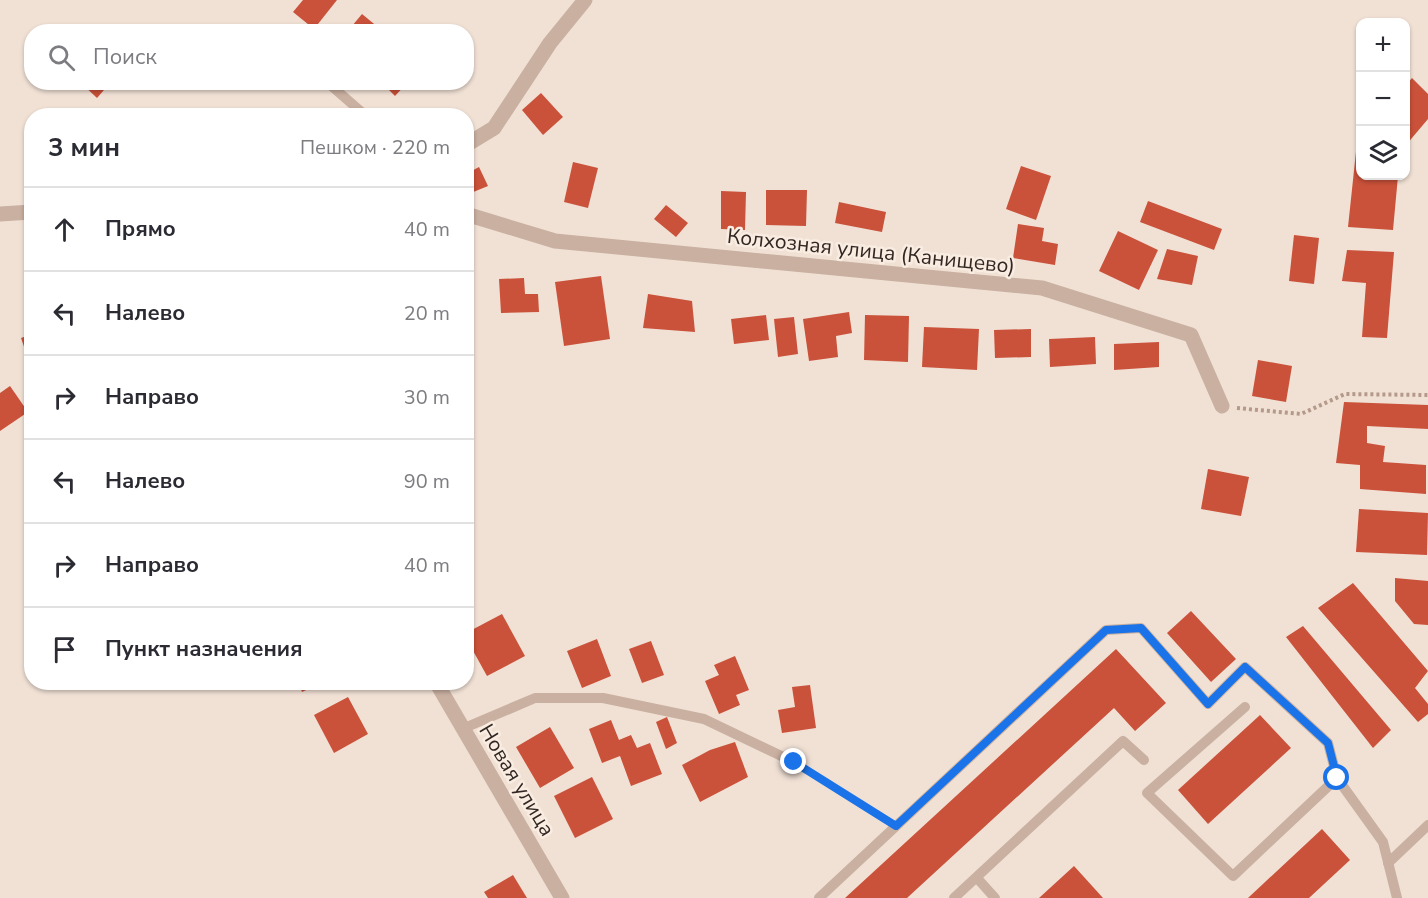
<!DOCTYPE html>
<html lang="ru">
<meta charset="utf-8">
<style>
:root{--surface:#fff;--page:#f7f7f7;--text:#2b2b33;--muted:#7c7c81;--line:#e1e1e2}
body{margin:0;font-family:"Nunito Sans",sans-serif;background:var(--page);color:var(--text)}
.controls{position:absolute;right:18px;top:18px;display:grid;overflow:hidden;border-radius:12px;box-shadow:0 2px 4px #0004}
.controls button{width:54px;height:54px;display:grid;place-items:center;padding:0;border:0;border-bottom:2px solid var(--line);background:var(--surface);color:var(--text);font:30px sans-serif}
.stop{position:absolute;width:18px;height:18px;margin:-14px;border:4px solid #1a73e8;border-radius:50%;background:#fff}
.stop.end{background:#1a73e8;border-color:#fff;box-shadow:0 2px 6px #0008}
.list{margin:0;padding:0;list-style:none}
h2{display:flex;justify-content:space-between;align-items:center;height:78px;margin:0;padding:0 24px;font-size:26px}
h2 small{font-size:20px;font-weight:400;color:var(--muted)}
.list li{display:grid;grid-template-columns:39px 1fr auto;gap:18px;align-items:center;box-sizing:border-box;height:84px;padding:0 24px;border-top:2px solid var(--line)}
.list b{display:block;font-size:22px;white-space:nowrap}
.list em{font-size:20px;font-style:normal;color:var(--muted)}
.icon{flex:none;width:33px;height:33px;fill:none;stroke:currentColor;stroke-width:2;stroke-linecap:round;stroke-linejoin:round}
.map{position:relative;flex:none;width:1428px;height:898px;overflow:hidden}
.search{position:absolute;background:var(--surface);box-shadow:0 2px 4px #0004;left:24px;top:24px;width:450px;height:66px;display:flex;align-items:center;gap:15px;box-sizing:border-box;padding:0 21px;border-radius:24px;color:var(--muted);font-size:22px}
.panel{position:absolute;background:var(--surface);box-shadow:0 2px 4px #0004;left:24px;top:108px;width:450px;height:582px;border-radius:24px}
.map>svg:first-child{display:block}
</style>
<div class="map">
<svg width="1428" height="898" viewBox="0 0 1428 898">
<rect width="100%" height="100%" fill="#f1e1d5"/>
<g fill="#ca513a">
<path d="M303 0H337L314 29 293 12Z"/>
<path d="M362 14 379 28 377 32H347Z"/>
<path d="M1412 78 1428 94V119L1406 145V85Z"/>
<path d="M80 82H111L97 98Z"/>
<path d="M381 82H408L395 96Z"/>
<path d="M541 93 563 117 543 135 522 110Z"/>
<path d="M1360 130V176H1398L1393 230 1348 227 1358 133Z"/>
<path d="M573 162 598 168 588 208 564 202Z"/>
<path d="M1021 166 1051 176 1036 220 1006 209Z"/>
<path d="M479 167 488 186 466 195V174Z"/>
<path d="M766 190H807L806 226 766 225Z"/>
<path d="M721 191 746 192 745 230 721 229Z"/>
<path d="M1148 201 1222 229 1214 250 1140 222Z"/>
<path d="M839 202 886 212 882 232 835 223Z"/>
<path d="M666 205 688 223 676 237 654 219Z"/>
<path d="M1018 224 1044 228 1042 241 1058 244 1055 265 1013 258Z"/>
<path d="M1118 231 1158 250 1139 290 1099 271Z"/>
<path d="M1294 235 1319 238 1314 284 1289 281Z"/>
<path d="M1167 249 1198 256 1192 285 1157 279Z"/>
<path d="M1347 250 1394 252 1387 338 1362 337 1366 283 1342 281Z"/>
<path d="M601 276 610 339 564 346 555 282Z"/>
<path d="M524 278 525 294H538L539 312 501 313 499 279Z"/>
<path d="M648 294 692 301 695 332 643 328Z"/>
<path d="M849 312 852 333 836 336 838 357 809 361 803 319Z"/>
<path d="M766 315 769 340 734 344 731 319Z"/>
<path d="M865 315 909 316 908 362 864 360Z"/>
<path d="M794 317 798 354 778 357 774 319Z"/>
<path d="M924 327 979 329 977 370 922 367Z"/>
<path d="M1031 329V357L995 358 994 330Z"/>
<path d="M32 334V367H31L21 338Z"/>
<path d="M1095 337 1096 364 1050 367 1049 339Z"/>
<path d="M1159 342V367L1114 370V344Z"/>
<path d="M1258 360 1292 366 1286 402 1252 396Z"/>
<path d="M10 386 28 412 0 431V393Z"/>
<path d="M1344 402 1428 405V429L1367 426V443L1385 446 1383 462 1426 465V494L1360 489V465L1336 463Z"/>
<path d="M1208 469 1249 477 1241 516 1201 509Z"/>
<path d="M1359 509 1428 513 1427 555 1356 552Z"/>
<path d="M1395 578 1428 581V625L1414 624 1395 601Z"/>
<path d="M1353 583 1428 671 1415 688 1428 704V714L1418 722 1318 608Z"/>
<path d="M1191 611 1236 659 1211 682 1167 633Z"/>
<path d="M502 614 525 656 487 676 466 638V633Z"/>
<path d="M1303 626 1391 730 1373 748 1286 637Z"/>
<path d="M597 639 611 676 582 688 567 651Z"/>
<path d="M651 641 664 675 642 683 629 649Z"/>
<path d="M1116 649 1166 703 1135 731 1114 708 907 898H845Z"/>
<path d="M735 656 749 690 736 695 740 705 719 714 705 681 719 675 714 665Z"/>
<path d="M298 682H323L302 692Z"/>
<path d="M810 685 816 728 782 733 778 710 795 707 792 687Z"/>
<path d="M348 697 368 734 334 753 314 715Z"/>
<path d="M1260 715 1291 748 1208 824 1178 790Z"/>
<path d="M667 717 677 743 666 749 656 722Z"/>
<path d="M611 720 619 740 631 735 637 748 650 743 662 774 631 786 620 756 602 763 589 729Z"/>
<path d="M550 727 574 768 540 788 516 747Z"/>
<path d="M735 742 748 777 700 802 682 765 710 750Z"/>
<path d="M592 777 613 819 575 838 554 796Z"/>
<path d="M1322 829 1350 860 1309 898H1248Z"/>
<path d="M1074 866 1103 898H1039Z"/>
<path d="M513 875 527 898H488L484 892Z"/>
</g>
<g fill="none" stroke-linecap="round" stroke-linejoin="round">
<g stroke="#b59a8b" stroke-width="4" stroke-dasharray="3 3" stroke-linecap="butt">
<path d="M1237 408 1301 414 1345 394 1428 395"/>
<path d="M807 771 882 818"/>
</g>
<g stroke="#c9b0a1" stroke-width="10">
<path d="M327 82 366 116"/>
<path d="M1245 707 1147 793 1233 876 1337 778 1383 842 1397 898"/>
<path d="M462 729 535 698H603L704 719 794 762"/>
<path d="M1388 863 1428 825"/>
<path d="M977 878 995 898"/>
<path d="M819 898 1106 630 1141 628 1208 704 1245 667 1328 743 1337 778"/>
<path d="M954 898 1123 741 1144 760"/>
</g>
<g stroke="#c9b0a1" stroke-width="15">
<path d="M466 145 494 128 550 43 585 0"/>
<path d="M466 214 555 241 1042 288 1191 335 1222 406"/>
</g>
<g stroke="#c9b0a1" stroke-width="15">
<path d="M0 214 32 212"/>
<path d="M436 682 562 898"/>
</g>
</g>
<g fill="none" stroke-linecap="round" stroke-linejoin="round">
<path stroke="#1a73e8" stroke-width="8" d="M794 762 896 826 1106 630 1141 628 1208 704 1245 667 1328 743 1337 778"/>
</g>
<g text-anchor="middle" stroke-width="5" stroke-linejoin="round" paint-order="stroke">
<g font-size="21" fill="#332724" stroke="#f9ece1">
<text transform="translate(871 251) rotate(6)" y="7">Колхозная улица (Канищево)</text>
<text transform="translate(517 780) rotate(59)" y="7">Новая улица</text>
</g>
</g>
</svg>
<div class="controls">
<button>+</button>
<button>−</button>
<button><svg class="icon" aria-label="layers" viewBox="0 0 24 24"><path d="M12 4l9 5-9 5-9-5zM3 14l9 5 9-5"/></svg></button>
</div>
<div class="stop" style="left:1337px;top:778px"></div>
<div class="stop end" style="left:794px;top:762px"></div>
<div class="search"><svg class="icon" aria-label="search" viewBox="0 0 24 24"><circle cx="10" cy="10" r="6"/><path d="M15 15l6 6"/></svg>Поиск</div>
<section class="panel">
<h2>3 мин<small>Пешком · 220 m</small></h2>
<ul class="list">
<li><svg class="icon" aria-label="ahead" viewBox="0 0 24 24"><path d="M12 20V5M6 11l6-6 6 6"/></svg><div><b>Прямо</b></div><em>40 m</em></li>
<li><svg class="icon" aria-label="left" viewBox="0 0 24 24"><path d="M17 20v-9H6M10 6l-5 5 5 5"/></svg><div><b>Налево</b></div><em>20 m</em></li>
<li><svg class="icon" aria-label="right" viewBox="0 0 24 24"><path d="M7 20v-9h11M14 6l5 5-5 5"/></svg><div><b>Направо</b></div><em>30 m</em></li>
<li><svg class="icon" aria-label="left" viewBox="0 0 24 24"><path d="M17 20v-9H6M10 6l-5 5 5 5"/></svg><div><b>Налево</b></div><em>90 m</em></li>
<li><svg class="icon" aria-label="right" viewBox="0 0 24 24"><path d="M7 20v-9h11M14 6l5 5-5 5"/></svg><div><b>Направо</b></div><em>40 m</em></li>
<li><svg class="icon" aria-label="arrive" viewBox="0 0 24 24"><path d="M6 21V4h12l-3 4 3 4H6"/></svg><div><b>Пункт назначения</b></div></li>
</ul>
</section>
</div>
